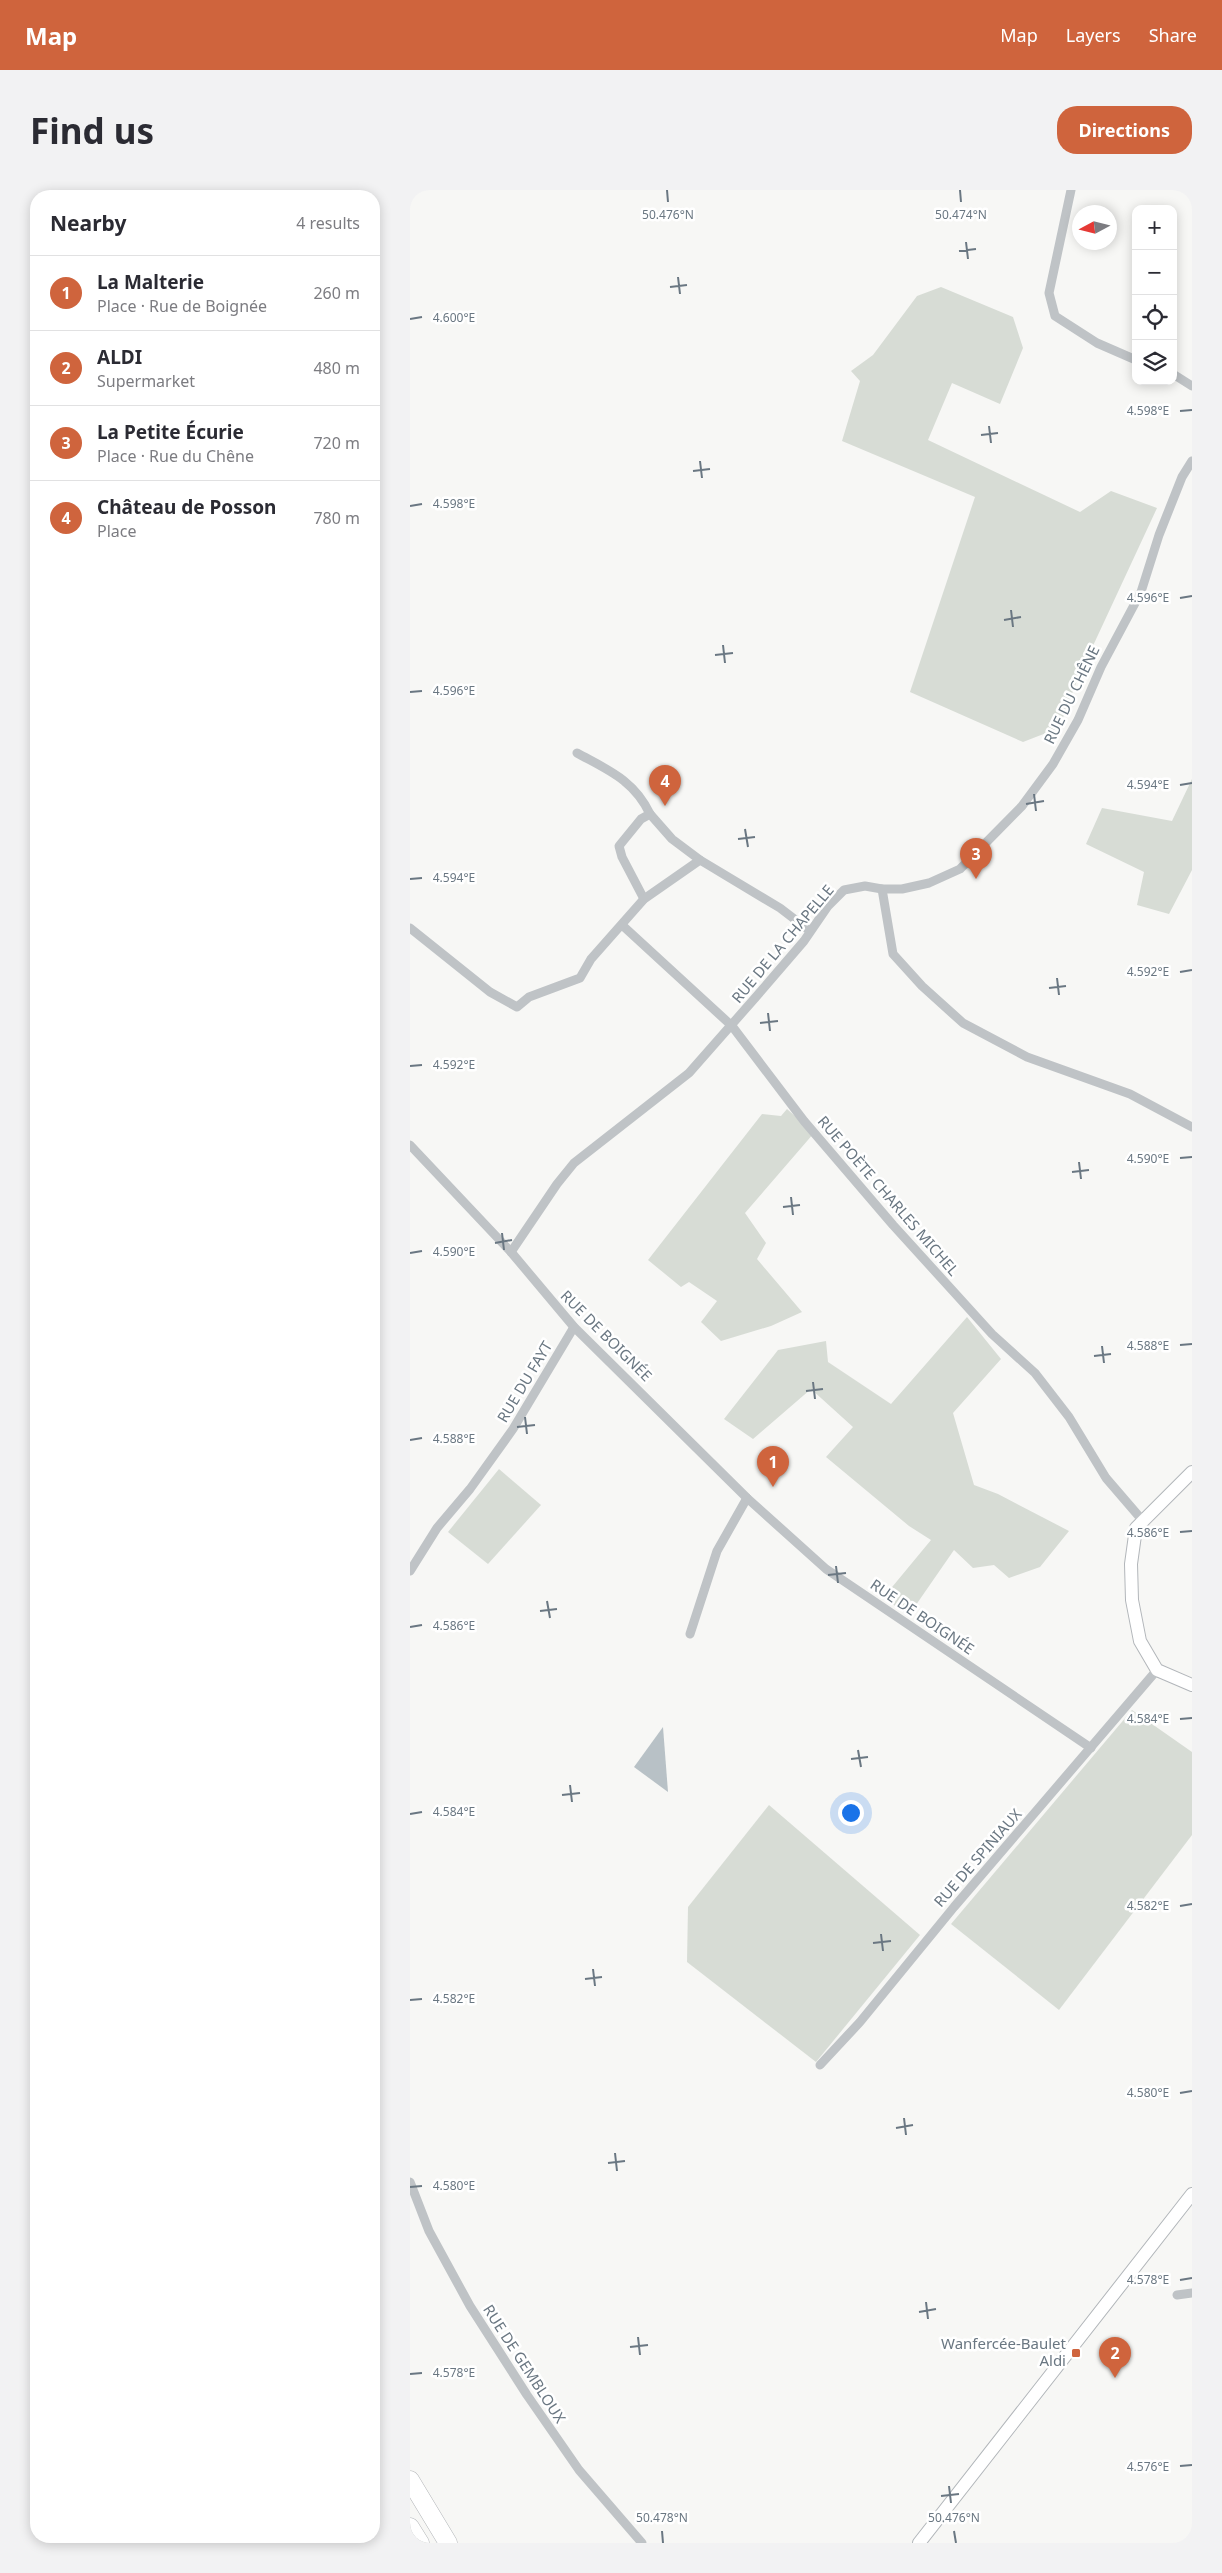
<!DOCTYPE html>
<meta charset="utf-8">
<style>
:root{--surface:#fff;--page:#f2f2f3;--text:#2b2b33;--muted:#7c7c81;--line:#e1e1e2;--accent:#cf643d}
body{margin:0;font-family:"Noto Sans",sans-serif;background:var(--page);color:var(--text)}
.controls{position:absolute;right:15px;top:15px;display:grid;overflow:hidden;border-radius:10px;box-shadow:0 2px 12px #0003}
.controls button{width:45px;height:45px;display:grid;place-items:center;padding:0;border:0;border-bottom:1px solid var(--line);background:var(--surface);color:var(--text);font:25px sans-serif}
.compass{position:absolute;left:662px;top:15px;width:45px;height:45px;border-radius:50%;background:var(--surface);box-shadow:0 2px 12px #0003;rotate:263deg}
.you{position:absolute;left:440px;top:1622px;width:18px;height:18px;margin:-12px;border:4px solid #fff;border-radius:50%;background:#1a73e8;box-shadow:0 0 0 8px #1a73e833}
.badge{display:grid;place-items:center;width:32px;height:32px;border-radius:50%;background:var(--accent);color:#fff;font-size:16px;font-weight:700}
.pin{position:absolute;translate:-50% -41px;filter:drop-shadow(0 1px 2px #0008)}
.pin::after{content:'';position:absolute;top:26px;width:18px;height:15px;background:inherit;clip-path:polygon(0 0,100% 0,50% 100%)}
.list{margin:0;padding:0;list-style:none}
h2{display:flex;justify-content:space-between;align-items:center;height:65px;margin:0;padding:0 20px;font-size:21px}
h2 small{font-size:16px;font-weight:400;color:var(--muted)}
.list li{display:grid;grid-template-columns:32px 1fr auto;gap:15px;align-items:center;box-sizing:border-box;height:75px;padding:0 20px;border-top:1px solid var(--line)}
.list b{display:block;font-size:19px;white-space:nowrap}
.list p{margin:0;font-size:16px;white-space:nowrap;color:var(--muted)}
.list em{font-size:16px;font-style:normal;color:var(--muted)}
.icon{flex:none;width:28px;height:28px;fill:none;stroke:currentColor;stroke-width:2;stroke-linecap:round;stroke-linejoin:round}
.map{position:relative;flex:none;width:782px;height:2353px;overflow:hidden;border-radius:20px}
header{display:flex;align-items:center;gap:30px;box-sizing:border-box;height:70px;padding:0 25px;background:var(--accent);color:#fff}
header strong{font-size:24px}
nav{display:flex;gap:28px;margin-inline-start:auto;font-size:18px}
.intro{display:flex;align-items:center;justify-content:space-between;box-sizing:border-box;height:120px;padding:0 30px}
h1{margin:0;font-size:35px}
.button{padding:12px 22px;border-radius:20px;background:var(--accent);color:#fff;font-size:18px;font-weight:700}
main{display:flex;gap:30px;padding:0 30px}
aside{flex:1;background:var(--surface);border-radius:20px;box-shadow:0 2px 12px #0003}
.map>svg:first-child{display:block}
</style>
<header>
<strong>Map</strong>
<nav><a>Map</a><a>Layers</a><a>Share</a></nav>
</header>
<div class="intro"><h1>Find us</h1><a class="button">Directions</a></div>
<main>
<aside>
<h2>Nearby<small>4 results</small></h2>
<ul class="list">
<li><span class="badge">1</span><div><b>La Malterie</b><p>Place · Rue de Boignée</p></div><em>260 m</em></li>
<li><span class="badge">2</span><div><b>ALDI</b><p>Supermarket</p></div><em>480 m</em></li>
<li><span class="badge">3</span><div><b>La Petite Écurie</b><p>Place · Rue du Chêne</p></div><em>720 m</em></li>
<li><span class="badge">4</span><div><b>Château de Posson</b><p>Place</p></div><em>780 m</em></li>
</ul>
</aside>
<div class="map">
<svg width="782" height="2353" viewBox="0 0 782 2353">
<rect width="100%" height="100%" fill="#f7f7f5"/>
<g fill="#d7dcd5">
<path d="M531 97 603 127 613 158 590 214 542 193 518 250 670 322 701 301 747 318 668 488 649 538 613 552 500 502 565 307 432 251 450 191 441 181 463 165 507 106Z"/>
<path d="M782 589V680L759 724 727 715 734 682 676 654 692 618 762 631Z"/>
<path d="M377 919 404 943 335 1023 356 1053 347 1069 392 1122 361 1136 311 1151 291 1132 307 1111 279 1092 271 1097 238 1070 352 924 371 926Z"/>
<path d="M557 1127 591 1169 543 1223 564 1295 588 1304 659 1341 630 1377 599 1388 584 1375 563 1378 544 1360 499 1425 473 1408 521 1350 499 1336 416 1267 443 1237 401 1199 343 1249 314 1229 368 1160 416 1151 418 1172 481 1214Z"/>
<path d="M89 1279 131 1315 78 1374 38 1342Z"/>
<path d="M722 1520 782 1562V1645L649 1820 541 1734Z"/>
<path d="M359 1615 510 1745 406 1872 277 1772 278 1717Z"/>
</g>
<path fill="#b8c1c6" d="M253 1537 258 1602 224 1577Z"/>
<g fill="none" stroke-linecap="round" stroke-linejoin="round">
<g stroke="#b2b6ba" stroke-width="14">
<g id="secondary">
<path d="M782 1282 726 1338 721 1374 722 1410 730 1451 747 1480 782 1495"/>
<path d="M509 2353 782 2004"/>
</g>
</g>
<g stroke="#b3b6b9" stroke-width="19">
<g id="motorway">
<path d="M0 2290 38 2353"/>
<path d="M0 2337 10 2353"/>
</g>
</g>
<g stroke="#bfc3c6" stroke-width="9">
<path d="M661 0 639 103 645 126 687 153 726 170"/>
<path d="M763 184 782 196"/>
<path d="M167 563C198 580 224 590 240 624"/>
<path d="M472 699 483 764 512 796 553 833 617 867 720 904 782 937"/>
<path d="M234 709 212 667 209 656 231 629 240 624 262 649 290 670"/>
<path d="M212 735 322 836 394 931 483 1035 582 1144 625 1183 659 1227 696 1288 733 1331"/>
<path d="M0 738 80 802 107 817 119 807 170 788 181 769 234 709 290 670 370 718 400 741"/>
<path d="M0 955 101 1062 164 1137 337 1308 416 1379 681 1558"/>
<path d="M101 1062 147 994 164 973 279 883 345 808 394 751 418 716 434 700 455 696 472 699H492L519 693 550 679 612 616 643 574 668 530 691 477 731 402 749 345 772 287 782 271"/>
<path d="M0 1381 27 1338 60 1299 103 1239 164 1137"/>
<path d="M280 1444 307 1361 337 1308"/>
<path d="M410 1875 450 1832 544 1717 747 1480"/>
<path d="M0 1992 19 2041 60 2116 117 2205 169 2280 232 2353"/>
<path d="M767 2105 782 2103"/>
</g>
<use href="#secondary" stroke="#fff" stroke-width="12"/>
<use href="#motorway" stroke="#fff" stroke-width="18"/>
</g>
<path fill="none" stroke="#6a7782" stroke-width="2" d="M257 0 258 12M550 0 551 12M556 52 558 69M549 61 566 59M268 87 270 104M260 97 277 95M0 129 12 127M770 221 782 220M579 236 581 253M571 245 588 243M290 271 292 288M283 281 300 279M0 316 12 314M770 408 782 406M601 420 603 437M594 430 611 427M313 455 315 473M305 465 323 463M0 502 12 501M770 595 782 593M624 604 626 621M616 614 634 611M335 639 338 657M328 649 345 647M0 689 12 688M770 782 782 780M647 788 649 805M639 798 656 796M358 823 360 841M350 833 368 831M0 876 12 875M770 968 782 967M669 972 671 989M662 982 679 980M381 1007 383 1025M373 1017 390 1015M92 1043 94 1060M85 1053 102 1050M0 1063 12 1061M770 1155 782 1154M692 1156 694 1173M684 1166 701 1164M403 1192 405 1209M396 1201 413 1199M115 1227 117 1244M107 1237 125 1235M0 1250 12 1248M770 1342 782 1341M426 1376 428 1393M418 1385 436 1383M137 1411 140 1428M130 1421 147 1419M0 1437 12 1435M770 1529 782 1528M448 1560 451 1577M441 1569 458 1567M160 1595 162 1612M152 1605 170 1603M0 1624 12 1622M770 1716 782 1714M471 1744 473 1761M463 1753 481 1751M183 1779 185 1796M175 1789 192 1787M0 1810 12 1809M770 1903 782 1901M494 1928 496 1945M486 1938 503 1935M205 1963 207 1981M198 1973 215 1971M0 1997 12 1996M770 2090 782 2088M516 2112 518 2129M509 2122 526 2119M228 2147 230 2165M220 2157 238 2155M0 2184 12 2183M770 2276 782 2275M539 2296 541 2313M531 2306 549 2304M252 2341 253 2353M544 2341 546 2353"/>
<rect fill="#cf643d" stroke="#fff" stroke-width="2" x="661" y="2158" width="10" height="10" rx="2.5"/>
<g text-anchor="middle" stroke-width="5" stroke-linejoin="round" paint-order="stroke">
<g font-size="15" fill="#6a7782" stroke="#fff">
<text transform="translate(662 505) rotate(-64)" y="5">RUE DU CHÊNE</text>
<text transform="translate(373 754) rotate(-50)" y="5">RUE DE LA CHAPELLE</text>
<text transform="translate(478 1006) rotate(49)" y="5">RUE POÈTE CHARLES MICHEL</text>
<text transform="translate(196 1146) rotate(45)" y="5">RUE DE BOIGNÉE</text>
<text transform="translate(115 1192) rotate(-59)" y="5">RUE DU FAYT</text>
<text transform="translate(512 1427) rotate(34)" y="5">RUE DE BOIGNÉE</text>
<text transform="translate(568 1668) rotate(-49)" y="5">RUE DE SPINIAUX</text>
<text transform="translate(114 2174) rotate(57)" y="5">RUE DE GEMBLOUX</text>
</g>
<g font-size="15" fill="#6a7782" stroke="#fff" text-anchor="end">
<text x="656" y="2159">Wanfercée-Baulet<tspan x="656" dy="17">Aldi</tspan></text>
</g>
</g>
<g font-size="12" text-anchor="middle" fill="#6a7782" stroke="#fff" stroke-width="5" stroke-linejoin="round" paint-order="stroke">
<text x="258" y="29">50.476°N</text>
<text x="551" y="29">50.474°N</text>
<text x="44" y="132">4.600°E</text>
<text x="738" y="225">4.598°E</text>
<text x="44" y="318">4.598°E</text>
<text x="738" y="412">4.596°E</text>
<text x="44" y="505">4.596°E</text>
<text x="738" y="599">4.594°E</text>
<text x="44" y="692">4.594°E</text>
<text x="738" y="786">4.592°E</text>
<text x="44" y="879">4.592°E</text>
<text x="738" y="973">4.590°E</text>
<text x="44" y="1066">4.590°E</text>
<text x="738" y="1160">4.588°E</text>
<text x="44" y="1253">4.588°E</text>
<text x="738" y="1347">4.586°E</text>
<text x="44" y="1440">4.586°E</text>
<text x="738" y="1533">4.584°E</text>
<text x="44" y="1626">4.584°E</text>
<text x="738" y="1720">4.582°E</text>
<text x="44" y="1813">4.582°E</text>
<text x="738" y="1907">4.580°E</text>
<text x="44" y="2000">4.580°E</text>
<text x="738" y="2094">4.578°E</text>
<text x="44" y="2187">4.578°E</text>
<text x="738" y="2281">4.576°E</text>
<text x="252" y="2332">50.478°N</text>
<text x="544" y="2332">50.476°N</text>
</g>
</svg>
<div class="controls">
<button>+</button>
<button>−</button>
<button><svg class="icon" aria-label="locate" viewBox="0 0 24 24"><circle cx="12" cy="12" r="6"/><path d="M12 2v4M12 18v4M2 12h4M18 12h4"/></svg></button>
<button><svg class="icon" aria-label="layers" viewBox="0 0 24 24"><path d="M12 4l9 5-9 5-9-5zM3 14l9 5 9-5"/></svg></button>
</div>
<svg class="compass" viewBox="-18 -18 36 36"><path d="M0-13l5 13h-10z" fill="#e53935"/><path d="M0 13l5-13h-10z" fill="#7c7c81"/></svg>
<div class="you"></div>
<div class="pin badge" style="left:363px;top:1297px">1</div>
<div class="pin badge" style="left:705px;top:2188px">2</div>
<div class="pin badge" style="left:566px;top:689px">3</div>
<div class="pin badge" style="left:255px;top:616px">4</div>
</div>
</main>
